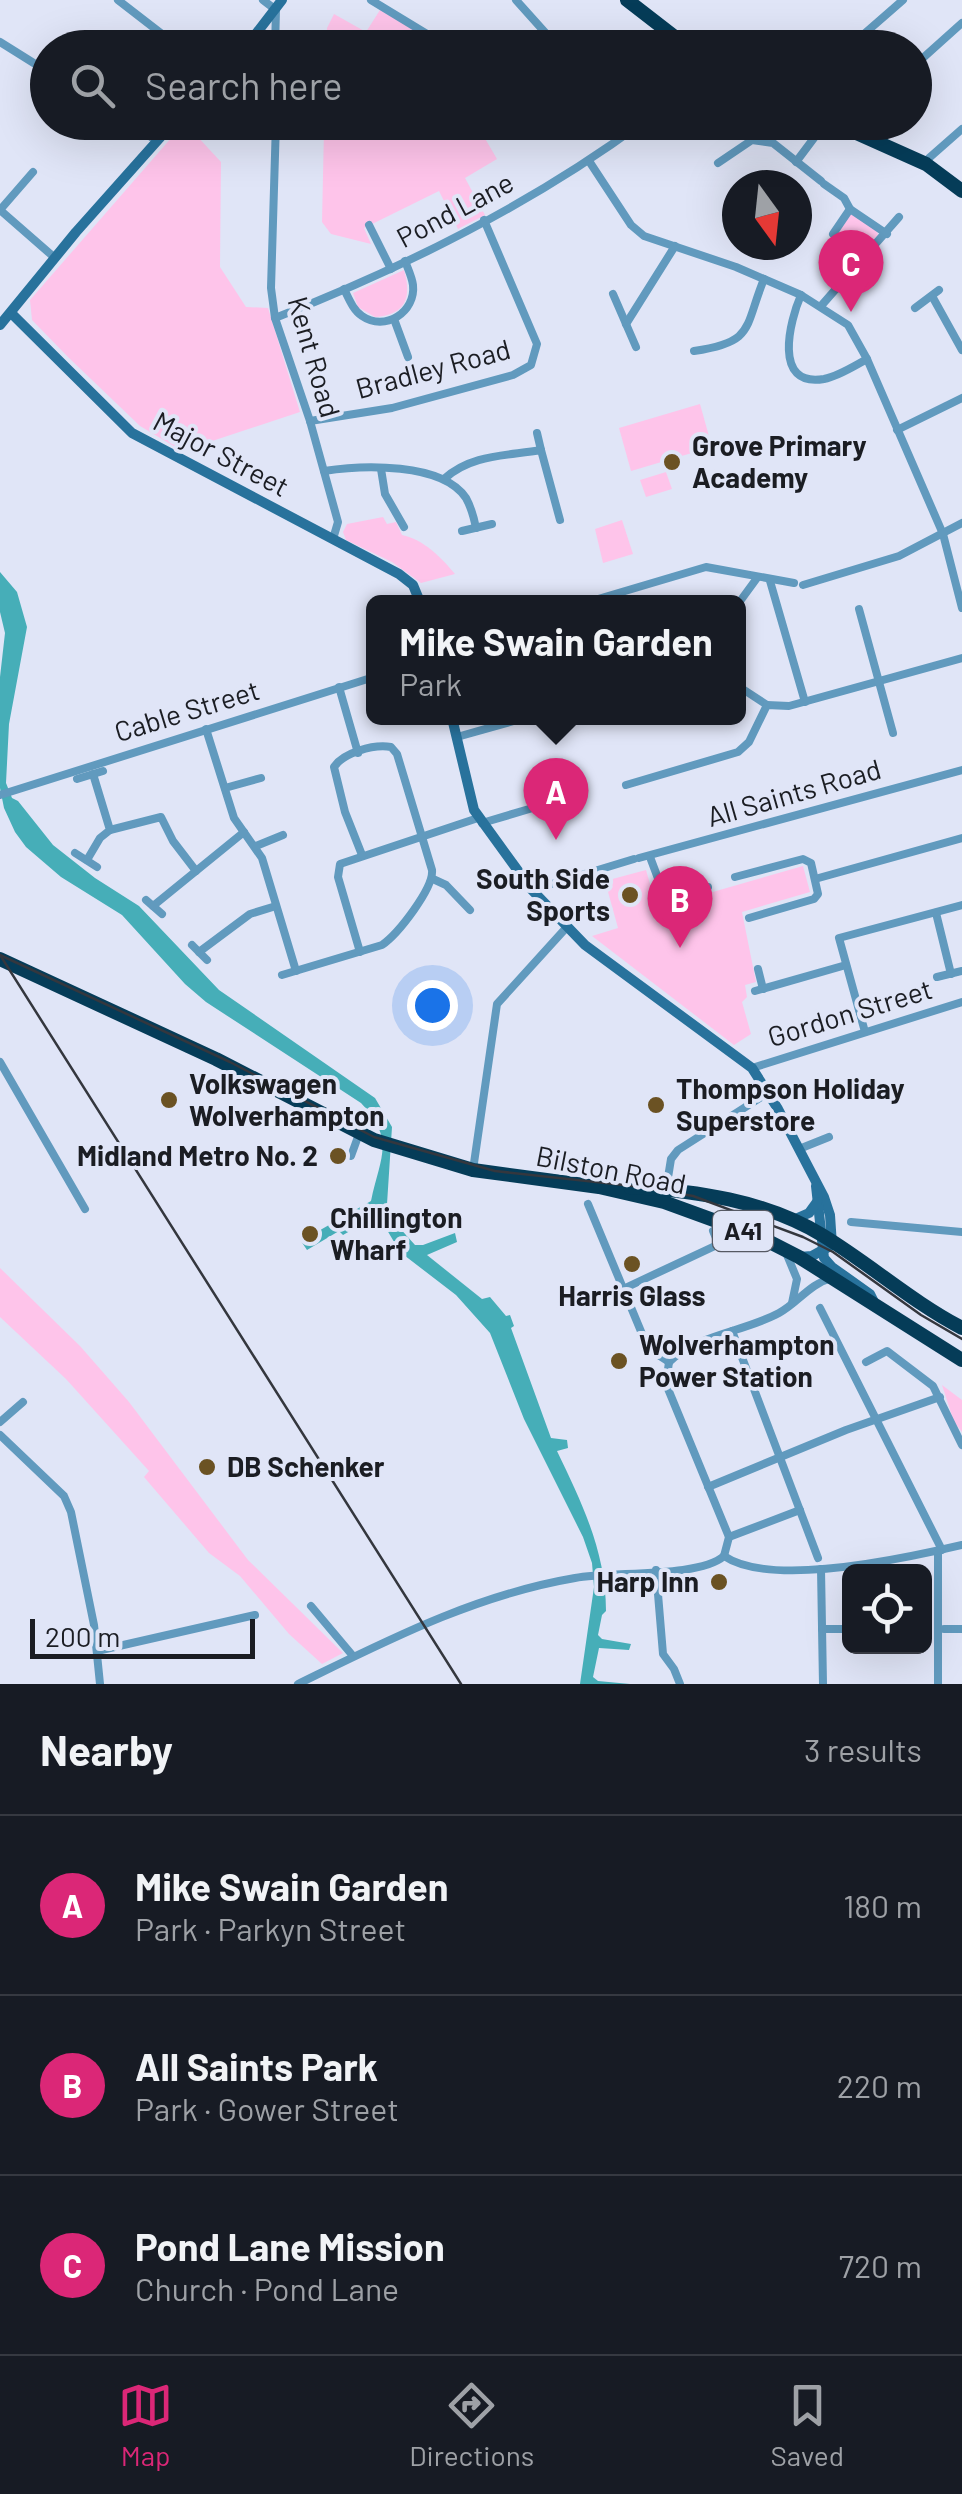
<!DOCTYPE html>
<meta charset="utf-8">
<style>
:root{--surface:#171b24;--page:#20242c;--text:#f1f3f6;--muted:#9ea1a6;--line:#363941;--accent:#db2777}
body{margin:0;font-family:Barlow,sans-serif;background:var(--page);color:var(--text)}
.controls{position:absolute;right:30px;bottom:30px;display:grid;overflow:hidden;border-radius:15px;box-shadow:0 10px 40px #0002}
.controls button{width:90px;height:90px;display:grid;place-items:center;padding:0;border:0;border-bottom:2px solid var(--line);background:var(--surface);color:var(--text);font:50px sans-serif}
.compass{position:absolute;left:722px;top:170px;width:90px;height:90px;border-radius:50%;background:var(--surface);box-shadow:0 10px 40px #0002;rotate:165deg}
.scale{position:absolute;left:30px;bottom:25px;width:225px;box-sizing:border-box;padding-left:10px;border:5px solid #1b1d23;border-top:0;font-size:28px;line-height:35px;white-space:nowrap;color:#1b1d23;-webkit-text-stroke:8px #e0e5f7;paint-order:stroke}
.you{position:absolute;left:432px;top:1005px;width:35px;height:35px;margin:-25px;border:8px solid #fff;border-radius:50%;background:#1a73e8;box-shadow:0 0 0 15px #1a73e833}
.badge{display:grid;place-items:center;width:65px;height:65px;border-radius:50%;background:var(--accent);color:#fff;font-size:32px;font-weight:700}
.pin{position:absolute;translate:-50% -82px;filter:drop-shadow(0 2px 5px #0008)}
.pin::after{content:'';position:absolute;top:52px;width:35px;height:30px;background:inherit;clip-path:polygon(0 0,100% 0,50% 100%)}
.popup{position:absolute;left:366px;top:595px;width:380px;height:130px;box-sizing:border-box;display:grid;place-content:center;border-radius:15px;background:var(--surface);filter:drop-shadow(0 2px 8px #0005);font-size:32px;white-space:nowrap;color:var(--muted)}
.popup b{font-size:38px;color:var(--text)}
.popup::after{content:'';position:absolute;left:50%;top:100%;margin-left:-20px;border:20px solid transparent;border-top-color:var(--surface)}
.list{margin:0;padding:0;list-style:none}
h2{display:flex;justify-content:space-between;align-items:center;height:130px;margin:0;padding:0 40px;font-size:42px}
h2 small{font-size:32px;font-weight:400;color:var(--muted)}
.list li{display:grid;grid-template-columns:65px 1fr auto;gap:30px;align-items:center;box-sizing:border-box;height:180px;padding:0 40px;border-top:2px solid var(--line)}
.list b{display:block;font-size:38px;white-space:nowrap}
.list p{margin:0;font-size:32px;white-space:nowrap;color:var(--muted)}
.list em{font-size:32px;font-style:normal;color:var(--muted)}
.icon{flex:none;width:55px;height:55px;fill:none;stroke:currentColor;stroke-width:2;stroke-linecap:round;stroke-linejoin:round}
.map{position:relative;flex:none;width:962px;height:1684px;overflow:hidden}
.search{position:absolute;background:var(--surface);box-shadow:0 10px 40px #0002;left:30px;right:30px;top:30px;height:110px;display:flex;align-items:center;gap:25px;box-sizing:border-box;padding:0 35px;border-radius:55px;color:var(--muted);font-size:38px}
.sheet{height:670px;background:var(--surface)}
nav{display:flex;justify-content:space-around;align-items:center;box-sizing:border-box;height:140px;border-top:2px solid var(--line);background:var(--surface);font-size:28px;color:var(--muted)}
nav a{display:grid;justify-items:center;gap:5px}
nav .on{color:var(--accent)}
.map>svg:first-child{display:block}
</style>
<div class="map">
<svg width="962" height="1684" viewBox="0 0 962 1684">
<rect width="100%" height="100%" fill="#e0e5f7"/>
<g fill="#fec4ea">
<path d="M380 10 433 41 437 47 326 48 327 28 334 14 366 32Z"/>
<path d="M293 122 476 123 497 159 465 178 485 215 458 229 439 191 364 228 371 244 331 234 322 222 324 129 293 128Z"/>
<path d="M179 129 190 140 196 135 221 162 220 267 246 307 268 308 300 412 182 451 140 426 68 357 32 320 30 300Z"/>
<path d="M851 213 877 231 878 235 865 250 859 249 839 232Z"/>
<path d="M404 270C412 297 406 315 375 317L358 307 353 293Z"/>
<path d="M700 404 712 447 631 471 619 428Z"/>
<path d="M666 472 672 489 646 497 640 480Z"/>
<path d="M383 517 387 524 396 522 402 535C423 539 442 558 455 574L421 583 392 562 346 540 343 532 347 524Z"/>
<path d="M622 520 633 554 603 563 595 529Z"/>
<path d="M803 866 810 892 742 912 756 982 745 985 747 997 742 1002 751 1034 734 1045 592 936 618 928 605 881 646 870 657 908Z"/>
<path d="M0 1268 80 1346 129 1402 248 1560 343 1653 322 1664 289 1634 240 1576 209 1553 144 1477 149 1471 66 1379 0 1317Z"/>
<path d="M942 1385 962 1400V1432L954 1422Z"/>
</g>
<path fill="#46aeb8" d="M0 572 17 592 27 627 9 724 6 783 12 798 18 801 53 845 95 878 139 906 219 990 375 1098 392 1127 387 1204 397 1225 415 1245H423L455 1233 457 1242 427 1255 482 1299 490 1297 506 1316 510 1315 514 1326 511 1328 551 1438 567 1440 568 1448 557 1451C582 1503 606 1552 606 1611L602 1615 598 1635 602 1639 631 1644 629 1650 599 1648 593 1677 598 1681 630 1684H580L594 1587 592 1563 583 1537 524 1419 490 1333 456 1295 400 1252 374 1208 367 1211 364 1223 343 1235 339 1231 307 1250 301 1241 371 1201C380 1157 396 1140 361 1103L206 1002 185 984 122 915 61 877 26 847 15 832 4 808 0 788V677L5 633 0 612Z"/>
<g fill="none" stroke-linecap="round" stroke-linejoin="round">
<g stroke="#619abe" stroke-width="8">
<path d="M118 0 180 48"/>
<path d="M263 0 276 10 275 48"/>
<path d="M371 0 450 48"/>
<path d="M516 0 559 48"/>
<path d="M0 42 48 72"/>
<path d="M848 48 903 0"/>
<path d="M914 66 962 23"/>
<path d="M128 122 157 141"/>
<path d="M276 122 271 288 275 318 310 421 338 522 333 539"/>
<path d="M929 158 962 129"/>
<path d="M589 161 631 225 644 236 736 267 801 295 848 325 867 359 943 534 962 608"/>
<path d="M796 162 826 122"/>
<path d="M718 163 752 140 773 143 821 181"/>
<path d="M824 184 844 198 850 209"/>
<path d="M0 210 55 258"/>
<path d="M0 210 33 172"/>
<path d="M369 225 391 269"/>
<path d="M863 261 833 234 850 209 887 234"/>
<path d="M344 289C349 299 353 310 362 316 385 332 416 312 413 285 412 277 408 269 405 261"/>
<path d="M613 294 636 347"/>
<path d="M801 295C790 320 772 388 824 379 839 376 854 366 867 359"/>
<path d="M932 296 962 350"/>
<path d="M821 306 899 217"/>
<path d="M915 308 939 290"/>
<path d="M275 318C403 268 532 204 643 122"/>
<path d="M394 319 408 357"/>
<path d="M626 324 675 246"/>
<path d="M694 351C755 342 744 328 764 279"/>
<path d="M310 421 392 408 513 375 531 365 537 344 484 220"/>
<path d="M897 430 962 398"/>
<path d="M537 433 541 450"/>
<path d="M381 469 385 494 404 527"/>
<path d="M324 471C362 465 442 462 466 498 471 507 474 518 476 528"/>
<path d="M444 479C471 454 507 456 541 450L560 520"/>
<path d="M462 531 492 524"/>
<path d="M770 581 805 702"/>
<path d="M803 585 899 556 962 523"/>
<path d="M588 602 706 567 794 583"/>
<path d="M738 604 757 578"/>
<path d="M859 609 893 733"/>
<path d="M738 686 767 705"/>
<path d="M339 687 358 753"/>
<path d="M206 729 234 818 262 858 296 971"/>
<path d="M457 737 524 718"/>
<path d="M77 779 103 771"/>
<path d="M626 785 738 752 749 742 767 705 789 706 962 658"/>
<path d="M225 788 261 778"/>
<path d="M0 795 374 677"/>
<path d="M482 823 536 807"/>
<path d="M110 830 161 817 173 841 196 871"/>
<path d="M256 846 283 835"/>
<path d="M75 853 97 867"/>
<path d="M650 857 665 897 708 887"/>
<path d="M639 858 962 770"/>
<path d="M87 860 100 838 110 830 93 774"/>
<path d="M735 877 803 859 811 863 818 894 814 899 749 918"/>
<path d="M433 879 446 885 470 910"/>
<path d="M815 879 962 838"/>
<path d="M532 890 634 859"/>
<path d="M146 900 162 914"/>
<path d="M153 906 244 832"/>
<path d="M936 913 951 974"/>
<path d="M192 945 207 960"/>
<path d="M199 952 250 914 276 906"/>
<path d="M360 952 338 877 340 864 478 818"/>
<path d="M758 969 763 989"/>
<path d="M282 975 382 945C398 934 434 888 432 870L397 754 391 747C373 744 343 753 334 767L345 812 362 855"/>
<path d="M937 977 962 971"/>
<path d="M755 991 846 965"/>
<path d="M865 1032 839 938 962 905"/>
<path d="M0 1062 85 1209"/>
<path d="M752 1068 962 1002"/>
<path d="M799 1149 829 1137"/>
<path d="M351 1156 359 1134"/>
<path d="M473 1170 497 1004 566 928"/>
<path d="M666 1190 671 1159 678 1150 769 1092"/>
<path d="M588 1204 645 1341 655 1353 669 1362"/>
<path d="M851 1222 962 1232"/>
<path d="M713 1231 719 1245"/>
<path d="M787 1255 797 1279 792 1303"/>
<path d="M623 1289 732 1238"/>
<path d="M820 1308 942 1550"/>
<path d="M732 1331 818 1558"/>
<path d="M669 1362 666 1384 729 1537 724 1556"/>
<path d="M669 1362C698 1334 744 1332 779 1313 799 1302 809 1284 832 1278"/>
<path d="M866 1362 887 1351 933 1386 962 1445"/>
<path d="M0 1422 23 1402"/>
<path d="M0 1435 64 1496 71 1512 94 1625 100 1684"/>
<path d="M708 1487 846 1430 940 1397"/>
<path d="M729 1537 800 1510"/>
<path d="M938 1551V1684"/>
<path d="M724 1556C771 1588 907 1558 962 1545"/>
<path d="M821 1569 823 1684"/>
<path d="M656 1570 663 1654 674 1669 680 1684"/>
<path d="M311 1606 353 1656"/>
<path d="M822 1629H850"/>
<path d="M944 1629H962"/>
<path d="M97 1651 255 1615"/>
<path d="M298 1684C388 1640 475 1595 575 1578 613 1571 699 1578 724 1556"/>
</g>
<g stroke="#28729c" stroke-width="10">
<path d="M245 48 282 0"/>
<path d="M11 313 132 433 399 574 413 585 420 602"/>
<path d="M0 325 76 232 174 122"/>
<path d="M452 718 474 810 532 890 585 945 752 1068 778 1109 824 1197 830 1215 832 1245 812 1256 799 1257"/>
<path d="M816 1186 824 1258 832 1267 870 1294 873 1300"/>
<path d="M793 1220 809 1213 817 1202"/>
</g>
<g stroke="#053c58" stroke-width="14">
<path d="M627 0 689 48"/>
<path d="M832 122 926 164 962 191"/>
<path d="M0 959 216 1059 374 1140 473 1170 599 1187 664 1202 760 1237 799 1257 962 1360"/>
<path d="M630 1187C696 1191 764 1200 822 1235 870 1264 912 1302 962 1328"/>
</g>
<path stroke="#34373e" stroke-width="2.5" d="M0 955 230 1062 374 1137 495 1171 633 1186 693 1196 803 1237 833 1252 921 1315 962 1339"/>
<path stroke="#34373e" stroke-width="2.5" d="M0 955 461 1684"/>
</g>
<g fill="#6b5223" stroke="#e0e5f7" stroke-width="4">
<circle cx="672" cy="462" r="10"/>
<circle cx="630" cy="895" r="10"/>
<circle cx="169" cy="1100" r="10"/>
<circle cx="656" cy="1105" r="10"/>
<circle cx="338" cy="1156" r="10"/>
<circle cx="310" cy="1234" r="10"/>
<circle cx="632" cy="1264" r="10"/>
<circle cx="619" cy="1361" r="10"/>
<circle cx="207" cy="1467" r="10"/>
<circle cx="719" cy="1582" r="10"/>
</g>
<g text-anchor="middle" stroke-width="8" stroke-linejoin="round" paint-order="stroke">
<rect fill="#e0e5f7" stroke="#565963" stroke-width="2.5" x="713" y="1211" width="60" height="40" rx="8"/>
<g font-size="25" font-weight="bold" fill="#1b1d23">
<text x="743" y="1240">A41</text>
</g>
<g font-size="28" fill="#1b1d23" stroke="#e0e5f7">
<text transform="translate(455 210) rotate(-28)" y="10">Pond Lane</text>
<text transform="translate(314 357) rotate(74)" y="10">Kent Road</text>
<text transform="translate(433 369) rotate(-15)" y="10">Bradley Road</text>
<text transform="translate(221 454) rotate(28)" y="10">Major Street</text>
<text transform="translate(187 711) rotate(-17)" y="10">Cable Street</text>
<text transform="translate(794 793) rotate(-16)" y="10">All Saints Road</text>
<text transform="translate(850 1013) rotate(-17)" y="10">Gordon Street</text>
<text transform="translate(611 1170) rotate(11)" y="10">Bilston Road</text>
</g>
<g font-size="28" font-weight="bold" fill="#1b1d23" stroke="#e0e5f7" text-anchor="start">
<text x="692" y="456">Grove Primary<tspan x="692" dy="32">Academy</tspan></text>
<text x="610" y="889" text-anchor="end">South Side<tspan x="610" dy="32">Sports</tspan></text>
<text x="189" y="1094">Volkswagen<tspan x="189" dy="32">Wolverhampton</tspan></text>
<text x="676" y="1099">Thompson Holiday<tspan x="676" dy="32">Superstore</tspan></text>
<text x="318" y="1166" text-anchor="end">Midland Metro No. 2</text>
<text x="330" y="1228">Chillington<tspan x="330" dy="32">Wharf</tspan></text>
<text x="632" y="1306" text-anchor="middle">Harris Glass</text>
<text x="639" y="1355">Wolverhampton<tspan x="639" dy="32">Power Station</tspan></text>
<text x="227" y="1477">DB Schenker</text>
<text x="699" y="1592" text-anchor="end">Harp Inn</text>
</g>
</g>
</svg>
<div class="controls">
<button><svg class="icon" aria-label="locate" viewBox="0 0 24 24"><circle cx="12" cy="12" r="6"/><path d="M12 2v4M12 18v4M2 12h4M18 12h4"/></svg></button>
</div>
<svg class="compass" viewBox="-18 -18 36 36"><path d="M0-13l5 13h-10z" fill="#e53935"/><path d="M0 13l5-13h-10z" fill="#9ea1a6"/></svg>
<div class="scale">200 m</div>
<div class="you"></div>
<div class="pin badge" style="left:556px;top:840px">A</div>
<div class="popup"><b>Mike Swain Garden</b>Park</div>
<div class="pin badge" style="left:680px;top:948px">B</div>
<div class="pin badge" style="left:851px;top:312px">C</div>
<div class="search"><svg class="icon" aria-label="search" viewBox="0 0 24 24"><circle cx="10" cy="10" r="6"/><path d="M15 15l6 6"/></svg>Search here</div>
</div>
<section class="sheet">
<h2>Nearby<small>3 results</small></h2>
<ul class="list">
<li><span class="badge">A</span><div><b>Mike Swain Garden</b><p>Park · Parkyn Street</p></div><em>180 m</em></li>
<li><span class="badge">B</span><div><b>All Saints Park</b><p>Park · Gower Street</p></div><em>220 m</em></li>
<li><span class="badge">C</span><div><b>Pond Lane Mission</b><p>Church · Pond Lane</p></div><em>720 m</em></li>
</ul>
</section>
<nav>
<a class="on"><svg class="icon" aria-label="map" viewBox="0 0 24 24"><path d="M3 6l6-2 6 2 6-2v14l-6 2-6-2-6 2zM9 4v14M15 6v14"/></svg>Map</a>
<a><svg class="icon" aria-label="directions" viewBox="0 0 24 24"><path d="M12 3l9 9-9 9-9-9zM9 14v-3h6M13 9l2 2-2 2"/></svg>Directions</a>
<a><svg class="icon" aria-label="saved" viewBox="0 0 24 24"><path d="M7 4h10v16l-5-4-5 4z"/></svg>Saved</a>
</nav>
